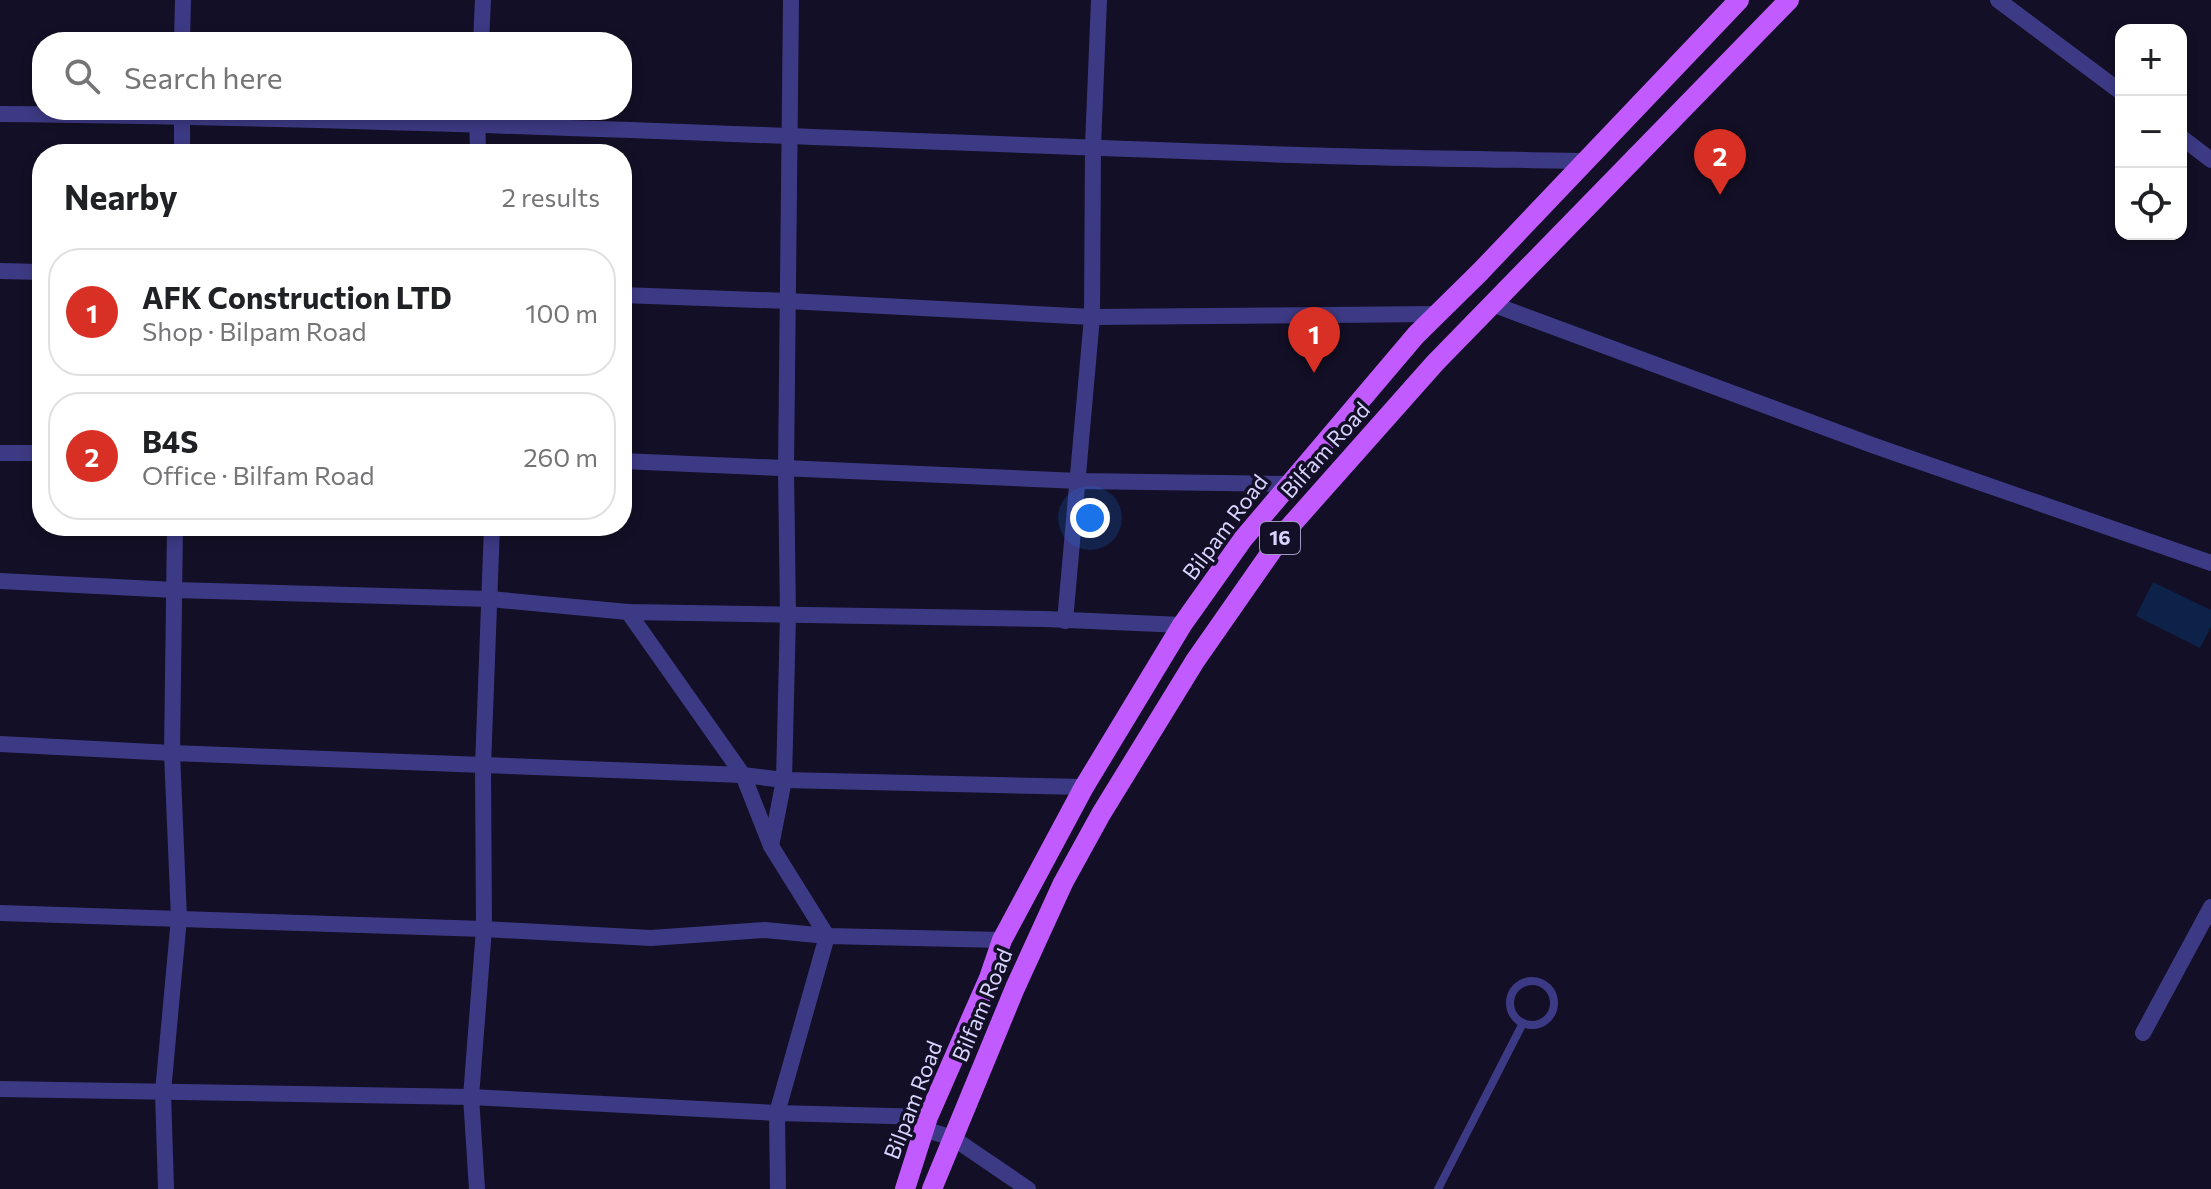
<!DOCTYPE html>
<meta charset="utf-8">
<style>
:root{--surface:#fff;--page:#f2f2f2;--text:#202124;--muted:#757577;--line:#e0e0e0;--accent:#d93025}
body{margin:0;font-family:Commissioner,sans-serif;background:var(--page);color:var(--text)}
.controls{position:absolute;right:24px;top:24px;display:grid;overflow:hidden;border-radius:16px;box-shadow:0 4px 12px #0003}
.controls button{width:72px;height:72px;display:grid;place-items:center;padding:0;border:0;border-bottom:2px solid var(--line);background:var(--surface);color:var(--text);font:40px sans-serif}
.you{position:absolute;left:1090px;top:518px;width:28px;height:28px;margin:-20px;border:6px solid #fff;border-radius:50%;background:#1a73e8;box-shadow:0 0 0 12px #1a73e833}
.badge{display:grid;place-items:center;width:52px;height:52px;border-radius:50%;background:var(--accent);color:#fff;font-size:26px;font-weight:700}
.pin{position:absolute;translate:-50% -66px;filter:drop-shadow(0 2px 4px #0008)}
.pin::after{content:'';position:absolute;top:42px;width:28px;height:24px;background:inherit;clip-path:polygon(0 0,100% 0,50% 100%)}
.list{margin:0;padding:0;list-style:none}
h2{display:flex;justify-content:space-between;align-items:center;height:104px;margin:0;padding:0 32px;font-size:34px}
h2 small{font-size:26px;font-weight:400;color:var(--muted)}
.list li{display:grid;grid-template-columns:52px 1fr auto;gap:24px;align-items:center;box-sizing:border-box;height:128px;margin:0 16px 16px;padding:0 16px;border:2px solid var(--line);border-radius:32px}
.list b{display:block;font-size:30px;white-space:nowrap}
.list p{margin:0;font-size:26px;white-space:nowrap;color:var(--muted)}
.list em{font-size:26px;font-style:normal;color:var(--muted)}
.icon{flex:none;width:44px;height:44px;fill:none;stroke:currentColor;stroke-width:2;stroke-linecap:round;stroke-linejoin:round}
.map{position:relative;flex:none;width:2211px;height:1189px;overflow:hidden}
.search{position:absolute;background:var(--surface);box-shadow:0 4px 12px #0003;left:32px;top:32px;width:600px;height:88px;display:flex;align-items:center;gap:20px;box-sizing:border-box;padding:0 28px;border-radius:32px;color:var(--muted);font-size:30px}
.panel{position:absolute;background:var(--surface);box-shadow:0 4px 12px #0003;left:32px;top:144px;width:600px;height:392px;border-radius:32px}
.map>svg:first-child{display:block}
</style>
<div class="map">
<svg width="2211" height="1189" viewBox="0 0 2211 1189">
<rect width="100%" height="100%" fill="#130f26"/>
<path fill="#0c2248" d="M2153 582 2211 610V627L2200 648 2136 616Z"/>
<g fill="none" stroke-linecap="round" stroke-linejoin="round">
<g stroke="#3d3a85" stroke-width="8">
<circle cx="1532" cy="1003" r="22"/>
<path d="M1438 1189 1523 1023"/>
</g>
<g stroke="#3d3a85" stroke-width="16">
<path d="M1998 0 2121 92"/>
<path d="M182 42 183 0"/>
<path d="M481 42 483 0"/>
<path d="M477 110 478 154"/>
<path d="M0 114C414 118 828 139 1242 153 1356 158 1471 159 1585 161"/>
<path d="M2181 137 2211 160"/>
<path d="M182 154V110"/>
<path d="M0 271 42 272"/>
<path d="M622 295 788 301 1092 317 1437 314"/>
<path d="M1492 304 1872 445 2211 563"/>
<path d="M0 453H42"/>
<path d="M622 461 1079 481 1288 484"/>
<path d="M0 581 174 590 490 599 628 612 1045 619 1182 625"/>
<path d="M628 612 743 775 771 846 827 936 777 1113 778 1189"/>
<path d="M1065 621 1092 317 1093 146 1099 0"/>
<path d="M0 744 172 753 743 775 784 780 1084 787"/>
<path d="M771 846 784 780 788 615 786 470 791 0"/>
<path d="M0 913 484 929 651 938 765 930 827 936 1002 940"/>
<path d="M2143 1033 2211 907"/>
<path d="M0 1089 471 1097 777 1113 928 1117"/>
<path d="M923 1129 953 1138 1028 1189"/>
<path d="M166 1189 163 1092 179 918 172 753 175 526"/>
<path d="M477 1189 471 1097 484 929 483 766 492 526"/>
</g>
<g stroke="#c25bff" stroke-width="20">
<path d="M905 1189 928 1117 989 978 1002 940 1084 787 1182 625 1243 539 1416 335 1480 272 1739 0"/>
<path d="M932 1189 1015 988 1063 883 1101 814 1195 661 1285 532 1435 363 1789 0"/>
</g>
</g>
<g text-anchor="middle" stroke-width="7" stroke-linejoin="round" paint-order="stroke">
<rect fill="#130f26" stroke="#9e99be" stroke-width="2" x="1260" y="522" width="40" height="32" rx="6"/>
<g font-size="20" font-weight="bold" fill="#d9d4ff">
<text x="1280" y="545">16</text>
</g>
<g font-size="22" fill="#d9d4ff" stroke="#130f26">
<text transform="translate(1325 450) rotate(-48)" y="8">Bilfam Road</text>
<text transform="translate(1225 527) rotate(-53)" y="8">Bilpam Road</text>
<text transform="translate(982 1005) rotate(-67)" y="8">Bilfam Road</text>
<text transform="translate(913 1100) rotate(-69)" y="8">Bilpam Road</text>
</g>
</g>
</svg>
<div class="controls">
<button>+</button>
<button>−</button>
<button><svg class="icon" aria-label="locate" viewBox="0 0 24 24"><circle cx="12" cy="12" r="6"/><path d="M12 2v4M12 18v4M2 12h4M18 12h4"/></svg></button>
</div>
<div class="you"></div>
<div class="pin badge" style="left:1314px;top:373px">1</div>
<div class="pin badge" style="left:1720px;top:195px">2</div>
<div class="search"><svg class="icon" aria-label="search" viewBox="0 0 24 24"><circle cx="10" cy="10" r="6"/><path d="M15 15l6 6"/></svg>Search here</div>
<section class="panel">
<h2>Nearby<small>2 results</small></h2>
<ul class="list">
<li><span class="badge">1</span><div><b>AFK Construction LTD</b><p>Shop · Bilpam Road</p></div><em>100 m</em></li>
<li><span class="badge">2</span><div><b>B4S</b><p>Office · Bilfam Road</p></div><em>260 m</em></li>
</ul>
</section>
</div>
